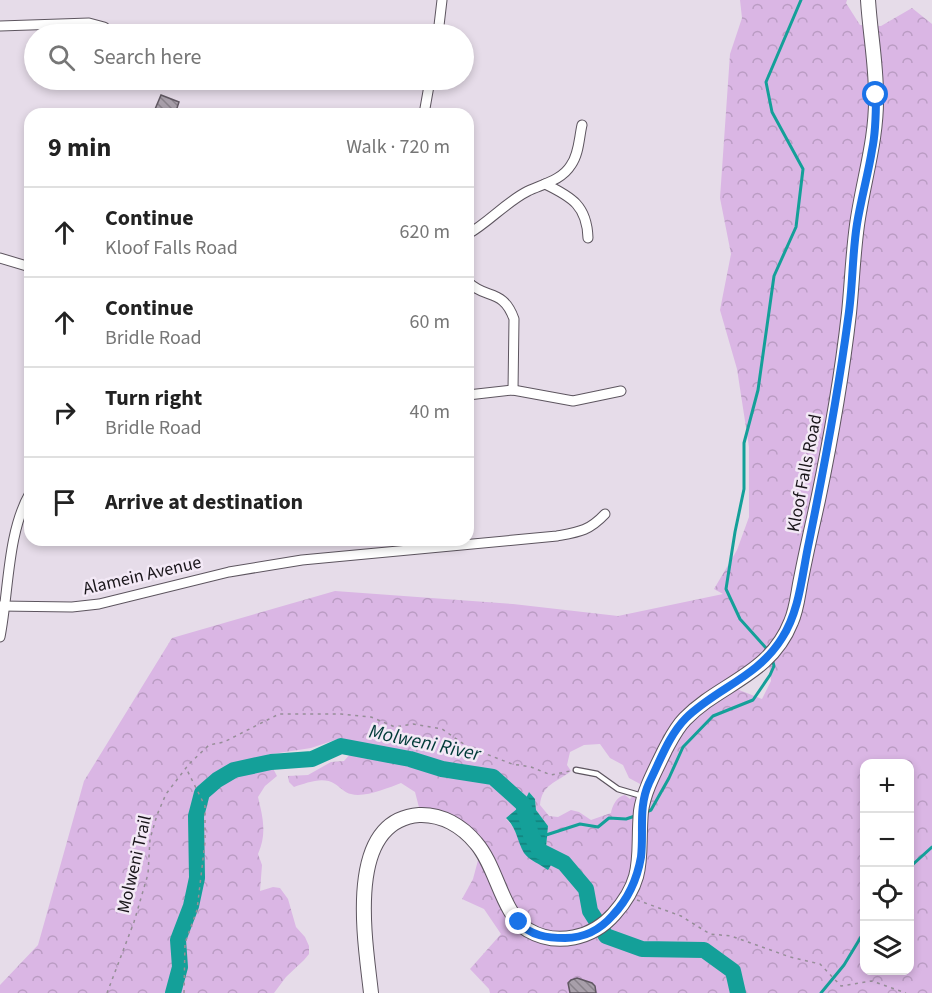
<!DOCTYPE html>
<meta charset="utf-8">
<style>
:root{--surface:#fff;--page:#f6f6f6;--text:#222;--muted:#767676;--line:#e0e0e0}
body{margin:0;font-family:"Source Sans 3",sans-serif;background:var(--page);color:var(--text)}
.controls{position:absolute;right:18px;bottom:18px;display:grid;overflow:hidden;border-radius:12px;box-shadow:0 3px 9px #0003}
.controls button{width:54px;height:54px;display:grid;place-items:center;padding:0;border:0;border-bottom:2px solid var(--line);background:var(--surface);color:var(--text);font:30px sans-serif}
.stop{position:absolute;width:18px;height:18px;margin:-14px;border:4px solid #1a73e8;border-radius:50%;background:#fff}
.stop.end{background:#1a73e8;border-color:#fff;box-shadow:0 2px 6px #0008}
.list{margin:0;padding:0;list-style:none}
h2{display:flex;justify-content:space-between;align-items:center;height:78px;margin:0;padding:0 24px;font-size:26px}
h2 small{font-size:20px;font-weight:400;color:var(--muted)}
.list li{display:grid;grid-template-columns:39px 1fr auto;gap:18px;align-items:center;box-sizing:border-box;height:90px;padding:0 24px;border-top:2px solid var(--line)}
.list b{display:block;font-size:22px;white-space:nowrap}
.list p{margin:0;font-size:20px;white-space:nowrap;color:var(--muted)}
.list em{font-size:20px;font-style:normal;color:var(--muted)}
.icon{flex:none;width:33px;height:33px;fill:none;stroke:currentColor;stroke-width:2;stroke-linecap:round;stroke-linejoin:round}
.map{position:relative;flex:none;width:932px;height:993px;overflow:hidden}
.search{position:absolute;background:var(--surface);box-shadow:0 3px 9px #0003;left:24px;top:24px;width:450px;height:66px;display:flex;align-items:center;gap:15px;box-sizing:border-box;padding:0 21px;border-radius:33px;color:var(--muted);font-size:22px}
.panel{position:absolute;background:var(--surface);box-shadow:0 3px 9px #0003;left:24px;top:108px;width:450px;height:438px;border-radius:18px}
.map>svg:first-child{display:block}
</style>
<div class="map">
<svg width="932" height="993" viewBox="0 0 932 993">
<defs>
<pattern id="forest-crowns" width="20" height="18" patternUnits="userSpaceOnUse" patternTransform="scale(1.5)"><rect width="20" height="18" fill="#dab6e4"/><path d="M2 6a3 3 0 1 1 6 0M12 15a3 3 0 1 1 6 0" fill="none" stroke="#ba9cc3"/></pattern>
<pattern id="water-rules" width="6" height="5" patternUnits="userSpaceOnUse" patternTransform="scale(1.5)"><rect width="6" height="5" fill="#14a099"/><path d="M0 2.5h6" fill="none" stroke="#12817c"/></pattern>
<pattern id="building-back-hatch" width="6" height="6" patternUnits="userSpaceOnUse" patternTransform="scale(1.5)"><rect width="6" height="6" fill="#a89faa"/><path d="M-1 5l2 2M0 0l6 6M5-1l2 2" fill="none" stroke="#88818a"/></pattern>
</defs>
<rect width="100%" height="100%" fill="#e6dce9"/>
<path fill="url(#forest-crowns)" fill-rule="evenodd" d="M740 0H847L846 3 860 25 881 26 912 8 932 24V993H490L489 989 470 969 501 934 484 909 462 899 473 879 481 849 472 838 421 815 415 792 401 783C388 788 364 798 351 794 345 793 340 787 335 784 323 776 307 783 294 787L289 782 288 776 308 775 331 762 344 761 352 752 349 745 341 738 311 748 266 755 277 776 265 786 258 797C263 818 267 834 258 854L262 865 260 891 273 887 280 888 288 899 296 927 305 937 309 946V954L304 960 286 977 274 993H0V985L38 945 84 781 172 638 335 591 513 604 618 616 723 594 714 589 737 550 749 517V447L737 369 720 310 731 254 720 198 730 54 742 18ZM769 663 771 681 762 699 734 688ZM600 744 610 758 623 765 629 778 642 785 630 799 625 795C617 796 612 806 611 813L591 820 579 812 571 810 558 817 549 816 540 805C542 784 556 783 571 771L567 765 570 752 584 745ZM864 764H910V970H864ZM529 792 535 799 536 810 548 826 546 848 550 857 541 865C520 856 522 833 506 819L523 804Z"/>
<path fill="url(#water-rules)" d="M529 792 535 799 536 810 548 826 546 848 550 857 551 865 548 870C540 864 530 861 524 853 517 841 517 828 506 818L523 804Z"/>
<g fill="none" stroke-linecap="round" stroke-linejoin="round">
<g stroke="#14a099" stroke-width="3">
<path d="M766 648 740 619 726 589 735 532 744 489V443L758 390 774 276 796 227 803 169 772 112 766 82 801 0"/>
<path d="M644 813 651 810 669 778 683 747 713 716 753 700 770 675 774 666 772 658"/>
<path d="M546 835 580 824 598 827 609 818 626 819 635 816"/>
<path d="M910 867 932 847"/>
<path d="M821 993 844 965 864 932"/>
</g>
<path stroke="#14a099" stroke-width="16" d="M173 993 180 967 178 940 191 906 197 878 196 816 202 793 217 780 234 770 271 762 312 759 341 746 410 759 442 769 493 777 523 804 531 835 540 851 564 863 586 889 590 911 606 936 642 949 704 950 733 971 738 993"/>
</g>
<g fill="url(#building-back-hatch)" stroke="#5f5761" stroke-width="1.5">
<path d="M161 95 179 102 175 114 166 112 165 114H153Z"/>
<path d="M577 978 592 983 595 986 596 993H570L568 983 571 980Z"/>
</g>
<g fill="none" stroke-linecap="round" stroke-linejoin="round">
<g stroke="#5d555f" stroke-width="7">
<path id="service" d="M576 770 597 774 618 789 642 796"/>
</g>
<g stroke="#5d555f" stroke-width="11">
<g id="minor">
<path d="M0 26 89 23 104 27 112 34"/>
<path d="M438 34 442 0"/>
<path d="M162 80H163"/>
<path d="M424 114 430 80"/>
<path d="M545 184C572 197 587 206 588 238"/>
<path d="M468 234C489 222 506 202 528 191 543 184 562 180 571 165 579 154 579 138 582 125"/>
<path d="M0 258 30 267"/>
<path d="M468 282C486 300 503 288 514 319L513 390"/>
<path d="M468 395 513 390 573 401 621 391"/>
<path d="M0 606 72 607 99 604 229 572 302 560 557 536C579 532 589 531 605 514"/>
<path d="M0 637C9 591 7 533 30 493"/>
</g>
</g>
<g stroke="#5d555f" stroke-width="16">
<path id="secondary" d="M371 993C366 945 343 821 419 815 442 814 462 826 476 843 497 867 502 914 528 930 557 947 593 938 614 914 647 877 637 855 641 811 644 790 656 769 665 750 671 739 676 728 685 719 720 683 770 675 791 622 797 609 798 593 801 579 806 553 812 527 818 500 831 438 842 375 849 313 852 283 853 254 857 225 863 181 877 140 876 95 876 63 870 32 868 0"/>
</g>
<g stroke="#968e98" stroke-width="1.5" stroke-dasharray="3 4.5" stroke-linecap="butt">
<path d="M637 900 681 916 710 934 731 936 790 957 820 964 841 986 872 981 906 993"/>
<path d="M107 993 134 922 148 874 150 839 157 815 166 794 189 764 209 745 224 742 279 714H341L371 717 395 727 413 724 442 729 468 747 512 764 531 767 551 775 570 771"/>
<path d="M184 993 185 943 197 910 205 842V806L187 770"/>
</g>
<use href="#service" stroke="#fff" stroke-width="4.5"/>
<use href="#minor" stroke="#fff" stroke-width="9"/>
<use href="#secondary" stroke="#fff" stroke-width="14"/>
</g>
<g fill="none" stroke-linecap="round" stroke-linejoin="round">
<path stroke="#1a73e8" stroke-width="8" d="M519 922C530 936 548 938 565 938 585 938 600 930 613 915 628 899 637 880 641 857 644 832 638 807 649 783 660 761 669 735 686 718 717 688 758 677 782 638 800 610 802 574 809 542 824 468 838 394 848 319 853 287 852 255 857 224 861 199 868 175 872 150 876 132 876 113 876 95"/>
</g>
<g text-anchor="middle" stroke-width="5" stroke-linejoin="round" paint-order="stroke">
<g font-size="18" fill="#1a161b" stroke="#f3e9f6">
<text transform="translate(804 473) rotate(-79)" y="6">Kloof Falls Road</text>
<text transform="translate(142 575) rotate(-13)" y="6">Alamein Avenue</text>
<text transform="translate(134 864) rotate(-77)" y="6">Molweni Trail</text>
</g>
<g font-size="20" font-style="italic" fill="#003a38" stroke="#f3e9f6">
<text transform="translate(425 742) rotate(12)" y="7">Molweni River</text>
</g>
</g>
</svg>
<div class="controls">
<button>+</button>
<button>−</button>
<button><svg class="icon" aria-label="locate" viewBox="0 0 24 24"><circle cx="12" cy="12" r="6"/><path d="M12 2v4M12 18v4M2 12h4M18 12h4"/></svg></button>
<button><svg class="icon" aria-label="layers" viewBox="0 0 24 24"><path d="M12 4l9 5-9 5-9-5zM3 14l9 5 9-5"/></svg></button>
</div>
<div class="stop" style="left:876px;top:95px"></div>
<div class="stop end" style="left:519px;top:922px"></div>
<div class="search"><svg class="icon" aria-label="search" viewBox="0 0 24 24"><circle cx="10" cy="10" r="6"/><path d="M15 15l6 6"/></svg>Search here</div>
<section class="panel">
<h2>9 min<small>Walk · 720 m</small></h2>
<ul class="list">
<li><svg class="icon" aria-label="ahead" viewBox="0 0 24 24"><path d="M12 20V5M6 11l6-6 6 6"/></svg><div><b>Continue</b><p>Kloof Falls Road</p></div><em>620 m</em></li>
<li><svg class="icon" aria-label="ahead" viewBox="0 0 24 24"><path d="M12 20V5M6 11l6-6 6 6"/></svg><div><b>Continue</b><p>Bridle Road</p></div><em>60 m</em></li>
<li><svg class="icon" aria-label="right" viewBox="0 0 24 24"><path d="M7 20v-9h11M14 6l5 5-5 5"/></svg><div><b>Turn right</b><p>Bridle Road</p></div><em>40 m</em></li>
<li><svg class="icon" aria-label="arrive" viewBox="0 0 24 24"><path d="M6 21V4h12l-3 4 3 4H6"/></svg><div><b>Arrive at destination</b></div></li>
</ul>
</section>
</div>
